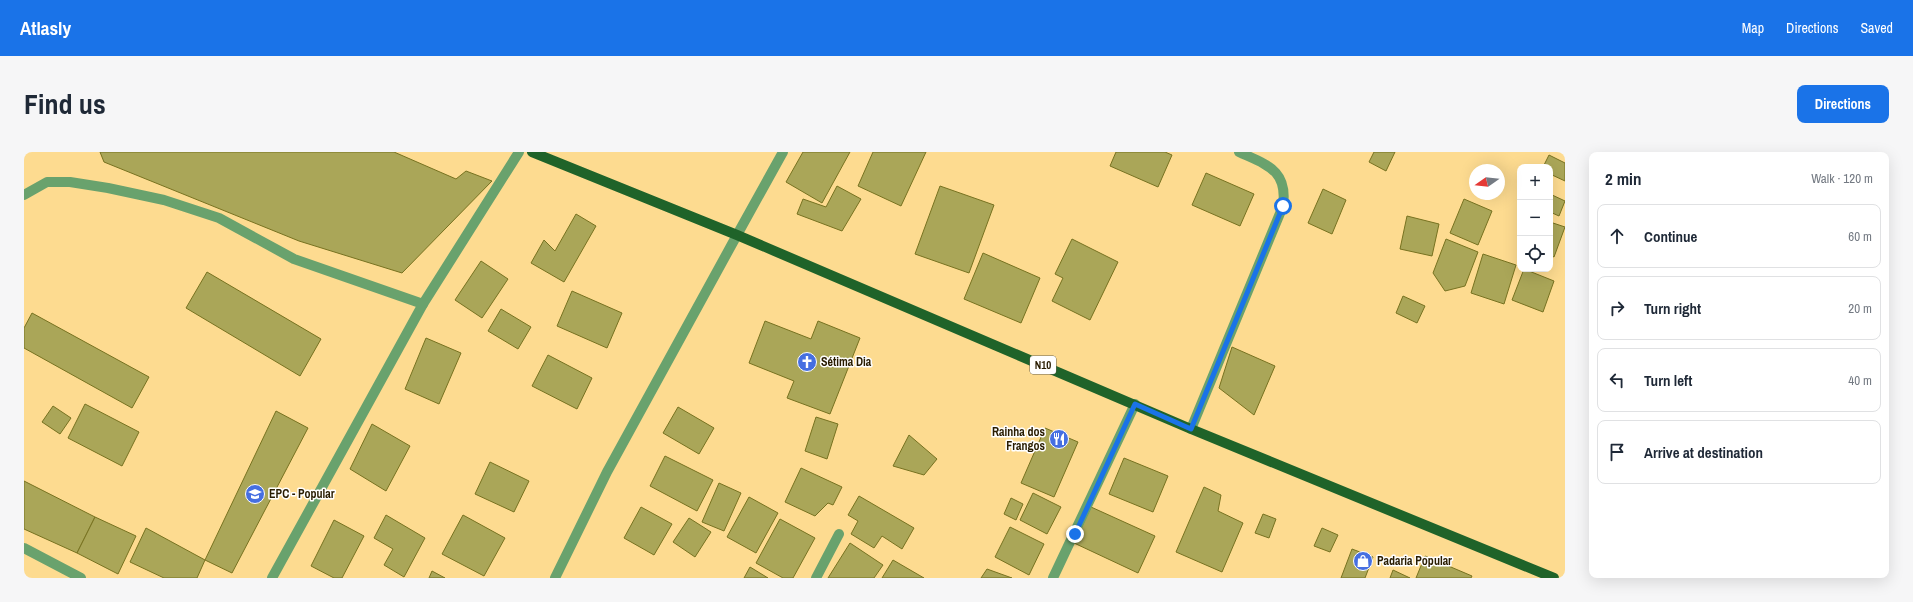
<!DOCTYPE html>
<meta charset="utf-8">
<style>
:root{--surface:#fff;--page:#f6f6f7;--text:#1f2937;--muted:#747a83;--line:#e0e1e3;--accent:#1a73e8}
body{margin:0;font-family:"Archivo Narrow",sans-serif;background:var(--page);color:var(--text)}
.controls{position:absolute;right:12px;top:12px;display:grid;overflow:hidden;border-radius:8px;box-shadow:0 4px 16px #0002}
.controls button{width:36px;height:36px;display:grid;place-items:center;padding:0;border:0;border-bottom:1px solid var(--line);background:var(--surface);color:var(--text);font:20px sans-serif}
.compass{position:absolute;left:1445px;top:12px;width:36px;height:36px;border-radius:50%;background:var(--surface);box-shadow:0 4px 16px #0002;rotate:256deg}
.stop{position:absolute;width:12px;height:12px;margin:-9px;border:3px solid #1a73e8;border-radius:50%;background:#fff}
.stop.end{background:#1a73e8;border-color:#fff;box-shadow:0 1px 4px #0008}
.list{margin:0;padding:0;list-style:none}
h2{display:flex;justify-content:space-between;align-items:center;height:52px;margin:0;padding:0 16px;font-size:17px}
h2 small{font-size:13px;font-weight:400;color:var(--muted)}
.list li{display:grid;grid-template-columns:26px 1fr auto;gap:12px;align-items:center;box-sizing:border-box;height:64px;margin:0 8px 8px;padding:0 8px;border:1px solid var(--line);border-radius:8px}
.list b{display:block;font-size:15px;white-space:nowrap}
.list em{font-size:13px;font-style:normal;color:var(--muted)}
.icon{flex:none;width:22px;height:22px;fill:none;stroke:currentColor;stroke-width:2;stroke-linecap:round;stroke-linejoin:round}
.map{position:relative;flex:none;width:1541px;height:426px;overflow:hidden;border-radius:8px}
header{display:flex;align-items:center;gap:24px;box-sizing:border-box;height:56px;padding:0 20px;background:var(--accent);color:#fff}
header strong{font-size:19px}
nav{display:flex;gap:22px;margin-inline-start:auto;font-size:14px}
.intro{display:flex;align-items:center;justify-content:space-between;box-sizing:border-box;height:96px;padding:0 24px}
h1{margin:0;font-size:28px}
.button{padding:10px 18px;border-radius:8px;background:var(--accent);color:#fff;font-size:14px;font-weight:700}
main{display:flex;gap:24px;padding:0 24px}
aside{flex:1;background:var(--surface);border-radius:8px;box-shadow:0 4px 16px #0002}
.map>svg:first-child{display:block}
</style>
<header>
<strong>Atlasly</strong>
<nav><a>Map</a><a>Directions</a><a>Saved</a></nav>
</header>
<div class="intro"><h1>Find us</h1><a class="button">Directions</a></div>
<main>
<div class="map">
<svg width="1541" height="426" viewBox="0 0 1541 426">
<rect width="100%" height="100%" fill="#fddb90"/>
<g fill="#aaa658" stroke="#777220">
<path d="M76 0H370L432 27 442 19 468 29 378 121 275 89 80 10Z"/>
<path d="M779 0H826L798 51 762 30Z"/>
<path d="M849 0H902L877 54 834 34Z"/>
<path d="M1092 0H1141L1148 3 1134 35 1086 14Z"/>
<path d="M1350 0H1371L1362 19 1345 10Z"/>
<path d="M1525 3 1541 11V29L1526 22V15H1519Z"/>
<path d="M1182 21 1230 42 1216 74 1168 53Z"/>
<path d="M813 34 837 47 818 79 773 62 779 47 802 55Z"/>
<path d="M916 34 970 53 945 121 891 102Z"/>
<path d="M1299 37 1322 48 1308 82 1284 71Z"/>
<path d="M1526 42 1541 49 1535 64 1526 60Z"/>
<path d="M1440 47 1468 59 1454 93 1426 81Z"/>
<path d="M552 62 572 74 540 130 507 111 520 88 531 99Z"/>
<path d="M1383 64 1415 72 1408 104 1376 97Z"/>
<path d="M1526 70 1541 75 1530 105 1526 103Z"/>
<path d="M1048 87 1094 110 1066 168 1028 149 1039 126 1031 122Z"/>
<path d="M1422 87 1454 100 1441 134 1421 139 1409 121Z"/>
<path d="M959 101 1016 126 997 171 940 147Z"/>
<path d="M1459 102 1492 113 1480 152 1447 141Z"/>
<path d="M457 109 484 127 458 166 431 148Z"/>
<path d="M1500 117 1530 129 1519 160 1488 148Z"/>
<path d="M183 120 297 187 276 224 162 156Z"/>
<path d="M548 139 598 161 583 196 533 174Z"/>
<path d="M1379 144 1401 154 1393 171 1372 161Z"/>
<path d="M477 157 507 175 494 197 464 179Z"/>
<path d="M8 161 125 225 108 256 0 196V176Z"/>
<path d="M741 169 787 187 794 169 836 186 806 262 763 246 770 229 725 211Z"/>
<path d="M402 186 437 201 415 252 381 237Z"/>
<path d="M1208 195 1251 214 1230 263 1195 236Z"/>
<path d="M524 203 568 226 553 257 508 234Z"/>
<path d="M61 252 115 280 98 314 44 286Z"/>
<path d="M29 254 47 266 36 282 18 270Z"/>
<path d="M654 255 690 276 675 302 639 281Z"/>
<path d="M252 259 284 276 208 421 181 408Z"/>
<path d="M792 265 814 272 803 307 781 299Z"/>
<path d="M348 272 386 294 362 339 326 317Z"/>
<path d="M1021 276 1054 290 1030 345 997 331Z"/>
<path d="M885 283 913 307 900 323 869 314Z"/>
<path d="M641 304 689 328 673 359 626 334Z"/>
<path d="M1100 306 1144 324 1129 360 1085 342Z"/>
<path d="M466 310 505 329 490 360 451 342Z"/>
<path d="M777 316 818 335 809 353 804 351 791 364 761 350Z"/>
<path d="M0 329 71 365 53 401 0 377Z"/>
<path d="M695 331 717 341 700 379 678 370Z"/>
<path d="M1180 335 1197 343 1194 359 1219 371 1198 420 1152 400Z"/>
<path d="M1009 341 1037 355 1023 382 996 368Z"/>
<path d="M835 344 890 376 878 397 858 384 850 396 827 382 834 369 824 363Z"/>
<path d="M725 345 754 361 732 401 703 385Z"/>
<path d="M987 346 999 352 992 368 980 362Z"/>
<path d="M617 355 648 372 630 403 600 386Z"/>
<path d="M1067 355 1131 384 1114 421 1050 391Z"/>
<path d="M1239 362 1252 367 1245 386 1231 381Z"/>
<path d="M362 363 401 386 380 425 360 413 369 397 350 386Z"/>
<path d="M439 363 481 386 460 424 418 402Z"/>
<path d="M71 365 112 384 94 422 53 401Z"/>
<path d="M665 366 687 380 671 405 649 390Z"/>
<path d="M756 367 791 386 769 426H759L732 411Z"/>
<path d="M310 368 340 384 318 426H310L287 414Z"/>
<path d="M986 375 1020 392 1005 423 971 405Z"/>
<path d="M122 376 181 408 173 426H140L106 410Z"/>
<path d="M1298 376 1314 383 1306 400 1290 394Z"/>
<path d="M826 391 859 413 850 426H804Z"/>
<path d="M1328 397 1349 405 1341 426H1317Z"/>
<path d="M1401 404 1448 424 1447 426H1392Z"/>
<path d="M869 408 900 426H858Z"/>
<path d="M726 415 744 426H720Z"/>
<path d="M963 417 988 426H957Z"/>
<path d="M1369 418 1386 426H1366Z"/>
<path d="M408 419 421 426H405Z"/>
</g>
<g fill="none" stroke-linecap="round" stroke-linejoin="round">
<g stroke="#69a26d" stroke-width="10">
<path d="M0 43 23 30H46L84 36 140 48 195 66 270 107 399 152"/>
<path d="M713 83 759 0"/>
<path d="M1167 277 1259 54C1264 18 1243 13 1215 0"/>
<path d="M0 396 57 426"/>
<path d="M248 426 399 152 495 0"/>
<path d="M792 426 815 382"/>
<path d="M1029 426 1111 252"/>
</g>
<path stroke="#69a26d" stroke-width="10" d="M531 426 583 320 713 83"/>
<path stroke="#1f6329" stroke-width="10" d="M508 0 713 83 1167 277 1530 426"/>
</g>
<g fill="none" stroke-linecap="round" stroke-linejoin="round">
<path stroke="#1a73e8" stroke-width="5" d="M1051 382 1111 252 1167 277 1259 54"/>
</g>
<defs>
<g id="church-disc" transform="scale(1)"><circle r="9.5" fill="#466fe1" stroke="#fff"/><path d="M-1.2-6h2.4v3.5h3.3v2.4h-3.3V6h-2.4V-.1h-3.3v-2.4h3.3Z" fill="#fff"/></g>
<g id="restaurant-disc" transform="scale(1)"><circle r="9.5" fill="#466fe1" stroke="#fff"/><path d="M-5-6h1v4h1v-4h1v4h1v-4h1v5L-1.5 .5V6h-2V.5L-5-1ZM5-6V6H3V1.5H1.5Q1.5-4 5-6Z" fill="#fff"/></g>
<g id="school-disc" transform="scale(1)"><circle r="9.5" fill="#466fe1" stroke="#fff"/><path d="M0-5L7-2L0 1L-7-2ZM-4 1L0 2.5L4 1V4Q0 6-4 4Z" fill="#fff"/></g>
<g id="shop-disc" transform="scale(1)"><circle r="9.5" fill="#466fe1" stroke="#fff"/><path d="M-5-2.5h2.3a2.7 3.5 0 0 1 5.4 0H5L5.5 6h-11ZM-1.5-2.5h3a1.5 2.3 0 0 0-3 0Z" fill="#fff"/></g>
</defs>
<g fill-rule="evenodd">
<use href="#church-disc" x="783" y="210"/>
<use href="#restaurant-disc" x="1035" y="287"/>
<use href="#school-disc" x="231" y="342"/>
<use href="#shop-disc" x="1339" y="409"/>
</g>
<g text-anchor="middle" stroke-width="3" stroke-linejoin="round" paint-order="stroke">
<rect fill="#fff" stroke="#69604c" stroke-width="1" x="1006" y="204" width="26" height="18" rx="3"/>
<g font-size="11" font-weight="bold" fill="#291c00">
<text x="1019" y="217">N10</text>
</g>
<g font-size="12" font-weight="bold" fill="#291c00" stroke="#fff" text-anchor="start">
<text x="797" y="214">Sétima Dia</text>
<text x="1021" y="284" text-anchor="end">Rainha dos<tspan x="1021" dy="14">Frangos</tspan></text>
<text x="245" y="346">EPC - Popular</text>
<text x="1353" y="413">Padaria Popular</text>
</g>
</g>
</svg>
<div class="controls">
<button>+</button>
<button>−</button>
<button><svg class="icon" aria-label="locate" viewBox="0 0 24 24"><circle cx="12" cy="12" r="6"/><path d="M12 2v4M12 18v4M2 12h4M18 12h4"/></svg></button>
</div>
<svg class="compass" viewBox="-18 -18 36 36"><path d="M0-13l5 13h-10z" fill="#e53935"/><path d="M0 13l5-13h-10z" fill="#747a83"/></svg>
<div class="stop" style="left:1259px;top:54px"></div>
<div class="stop end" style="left:1051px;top:382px"></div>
</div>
<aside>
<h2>2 min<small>Walk · 120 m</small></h2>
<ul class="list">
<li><svg class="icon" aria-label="ahead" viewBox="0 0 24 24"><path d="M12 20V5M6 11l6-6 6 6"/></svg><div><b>Continue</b></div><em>60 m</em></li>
<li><svg class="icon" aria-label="right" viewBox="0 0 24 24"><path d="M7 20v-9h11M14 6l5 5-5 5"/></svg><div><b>Turn right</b></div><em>20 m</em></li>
<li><svg class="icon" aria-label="left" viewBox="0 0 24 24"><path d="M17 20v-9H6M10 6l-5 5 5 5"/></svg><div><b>Turn left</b></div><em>40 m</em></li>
<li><svg class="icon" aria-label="arrive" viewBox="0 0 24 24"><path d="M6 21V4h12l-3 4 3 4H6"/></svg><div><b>Arrive at destination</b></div></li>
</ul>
</aside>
</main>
